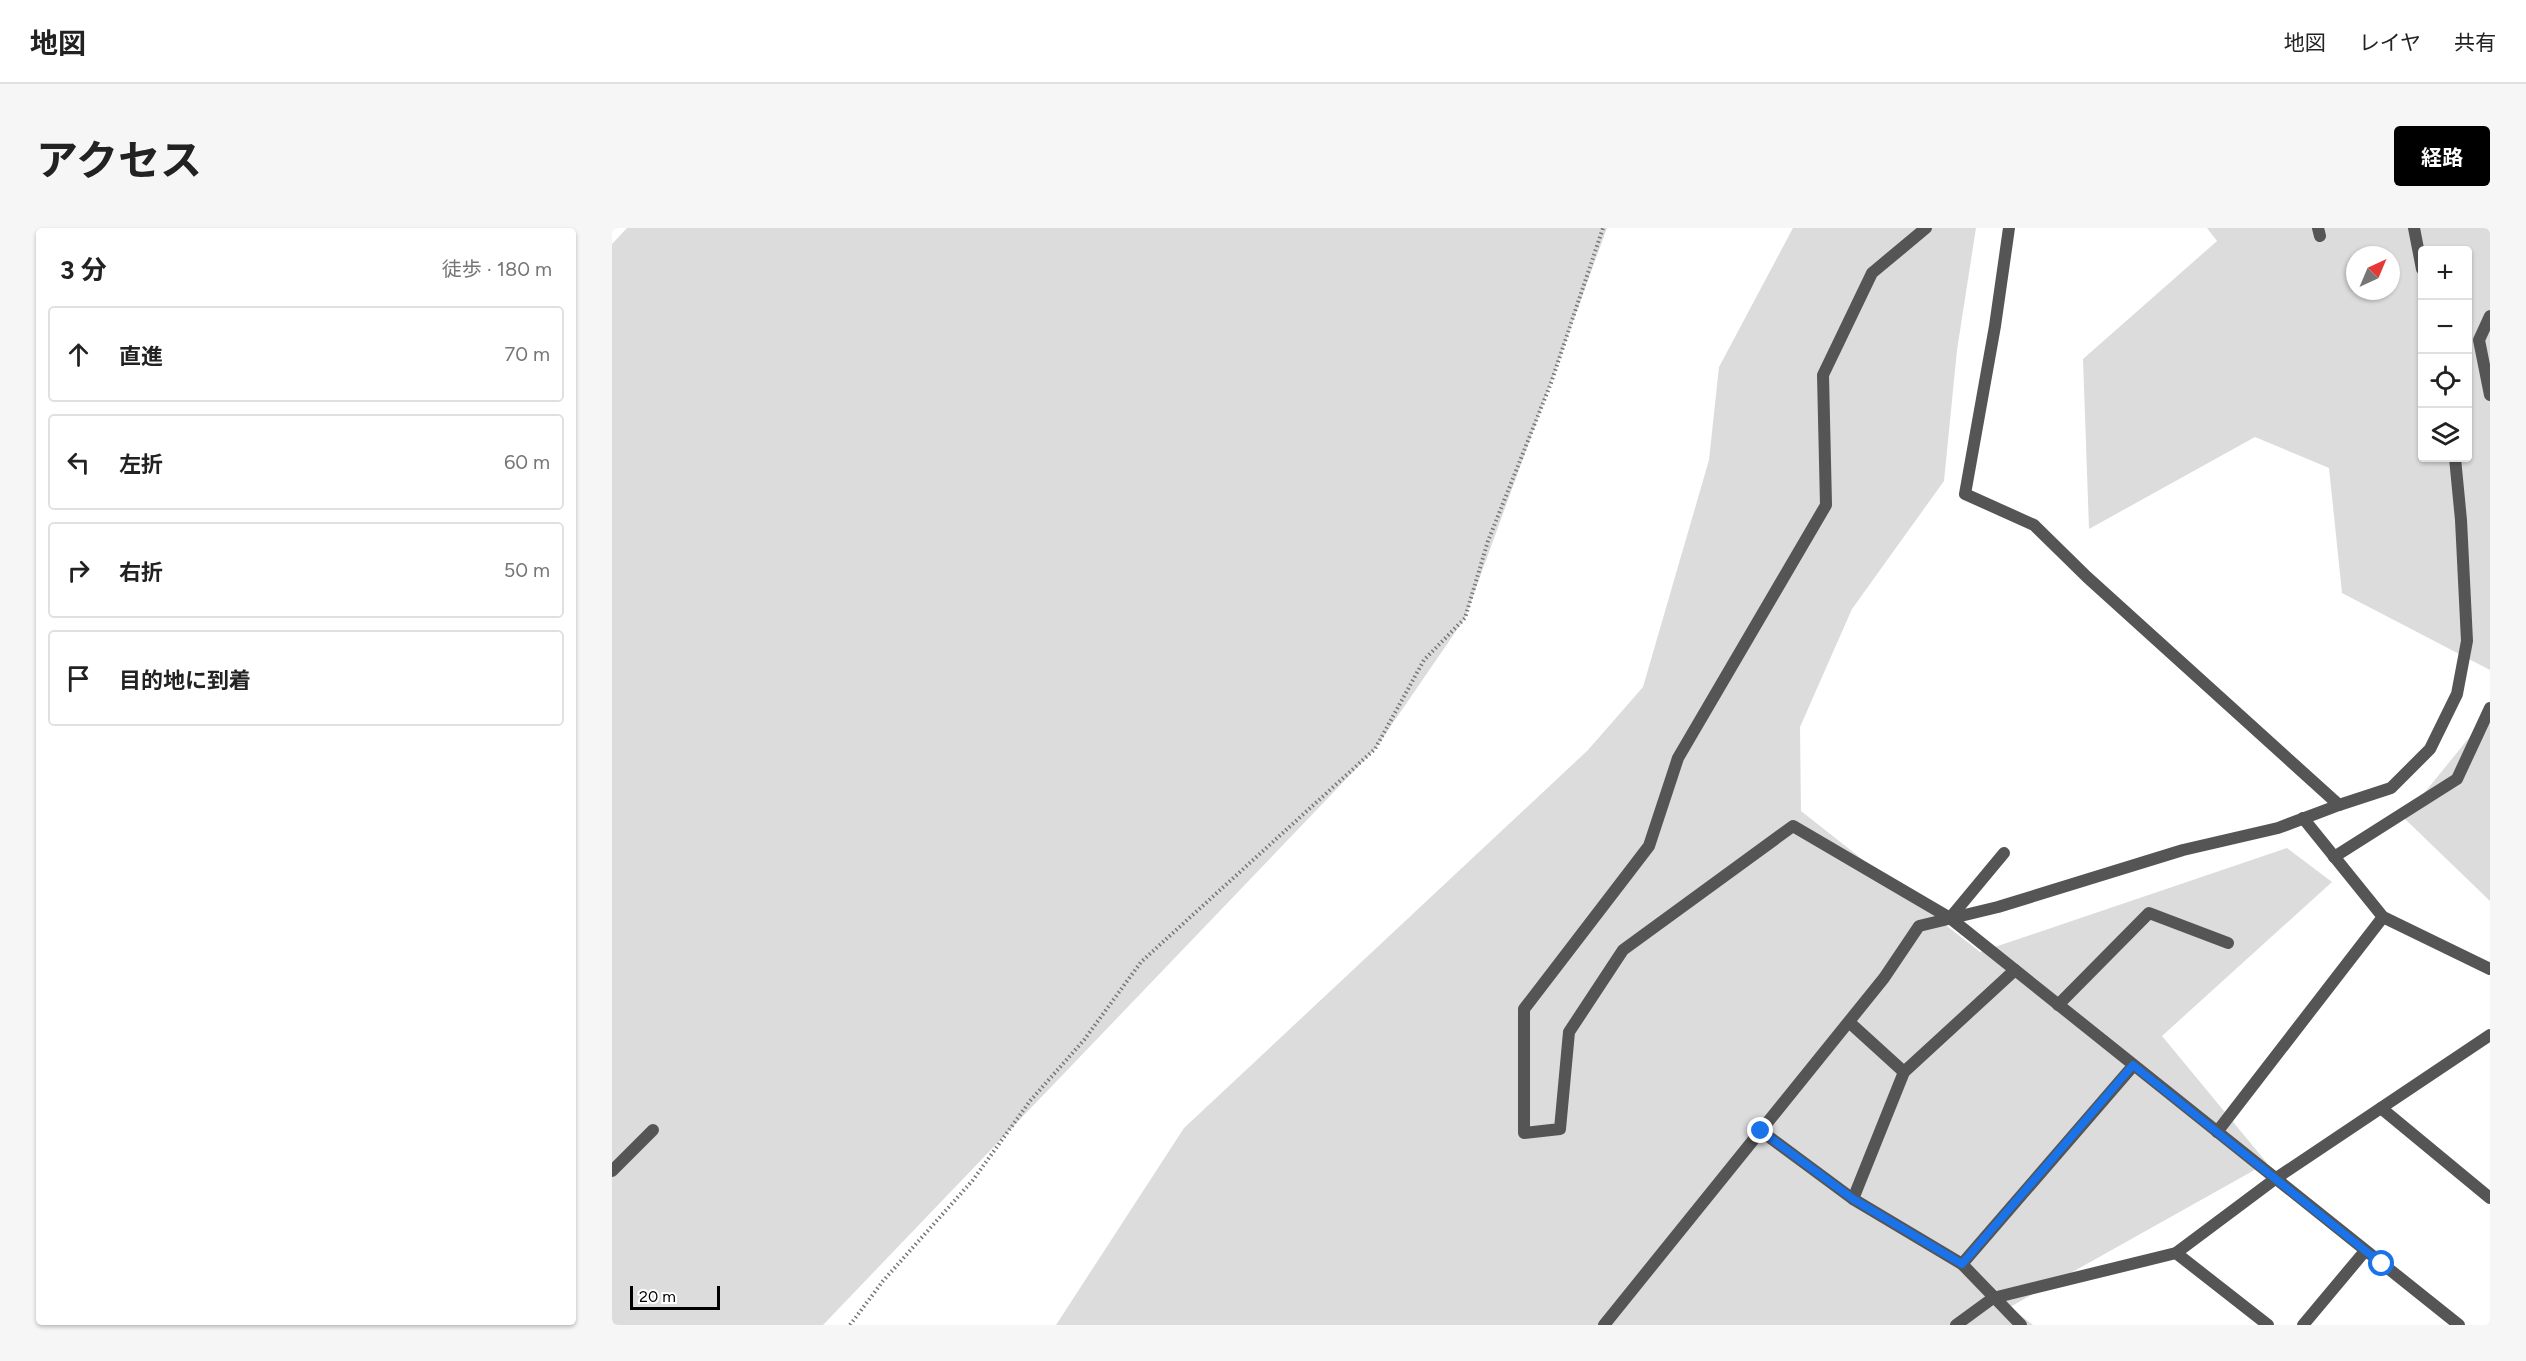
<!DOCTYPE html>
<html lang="ja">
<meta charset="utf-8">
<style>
:root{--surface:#fff;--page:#f6f6f6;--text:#222;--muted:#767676;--line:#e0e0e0;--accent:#000}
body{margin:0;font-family:Figtree,"Noto Sans JP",sans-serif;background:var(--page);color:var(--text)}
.controls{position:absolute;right:18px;top:18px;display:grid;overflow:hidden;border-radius:6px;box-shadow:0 2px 4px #0004}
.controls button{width:54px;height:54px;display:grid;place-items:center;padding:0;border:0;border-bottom:2px solid var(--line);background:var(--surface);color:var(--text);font:30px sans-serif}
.compass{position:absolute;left:1734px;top:18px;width:54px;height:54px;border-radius:50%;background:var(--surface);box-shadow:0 2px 4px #0004;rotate:44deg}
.scale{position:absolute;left:18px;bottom:15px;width:90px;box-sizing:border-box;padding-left:6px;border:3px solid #000;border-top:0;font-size:16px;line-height:21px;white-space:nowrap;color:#000;-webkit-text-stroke:4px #fff;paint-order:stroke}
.stop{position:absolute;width:18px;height:18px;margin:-14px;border:4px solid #1a73e8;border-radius:50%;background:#fff}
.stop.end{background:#1a73e8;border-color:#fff;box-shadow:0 2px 6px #0008}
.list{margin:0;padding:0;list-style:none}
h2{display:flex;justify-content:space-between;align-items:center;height:78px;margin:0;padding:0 24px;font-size:26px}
h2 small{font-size:20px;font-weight:400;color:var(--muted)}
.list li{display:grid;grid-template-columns:39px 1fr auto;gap:18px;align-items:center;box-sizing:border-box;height:96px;margin:0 12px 12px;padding:0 12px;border:2px solid var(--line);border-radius:6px}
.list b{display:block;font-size:22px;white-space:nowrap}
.list em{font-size:20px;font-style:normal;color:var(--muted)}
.icon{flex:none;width:33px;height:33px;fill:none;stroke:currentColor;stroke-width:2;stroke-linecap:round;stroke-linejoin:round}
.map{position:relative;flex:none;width:1878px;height:1097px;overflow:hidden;border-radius:6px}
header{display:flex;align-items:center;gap:36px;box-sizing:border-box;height:84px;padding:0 30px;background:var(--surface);border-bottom:2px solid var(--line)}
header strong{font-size:28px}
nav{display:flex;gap:33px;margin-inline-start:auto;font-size:21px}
.intro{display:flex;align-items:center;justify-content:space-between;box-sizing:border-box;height:144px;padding:0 36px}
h1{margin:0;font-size:42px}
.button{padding:15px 27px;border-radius:6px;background:var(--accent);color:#fff;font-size:21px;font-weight:700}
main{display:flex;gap:36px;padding:0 36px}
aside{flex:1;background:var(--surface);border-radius:6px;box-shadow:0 2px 4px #0004}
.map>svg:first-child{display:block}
</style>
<header>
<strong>地図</strong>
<nav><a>地図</a><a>レイヤ</a><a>共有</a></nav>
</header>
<div class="intro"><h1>アクセス</h1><a class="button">経路</a></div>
<main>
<aside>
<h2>3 分<small>徒歩 · 180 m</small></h2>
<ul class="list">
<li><svg class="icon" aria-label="ahead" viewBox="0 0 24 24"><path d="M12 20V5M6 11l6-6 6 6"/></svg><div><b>直進</b></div><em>70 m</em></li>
<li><svg class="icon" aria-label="left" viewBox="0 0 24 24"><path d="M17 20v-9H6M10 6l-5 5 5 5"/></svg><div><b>左折</b></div><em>60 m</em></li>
<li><svg class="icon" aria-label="right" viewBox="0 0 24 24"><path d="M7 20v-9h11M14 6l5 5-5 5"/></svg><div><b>右折</b></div><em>50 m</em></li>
<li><svg class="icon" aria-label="arrive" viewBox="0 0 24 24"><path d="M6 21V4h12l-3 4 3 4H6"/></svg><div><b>目的地に到着</b></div></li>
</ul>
</aside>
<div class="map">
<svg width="1878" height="1097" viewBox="0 0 1878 1097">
<rect width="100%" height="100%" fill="#fff"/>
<g fill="#dcdcdc" fill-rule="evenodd">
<path d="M15 0H995L853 390 763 521 211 1097H0V16Z"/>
<path d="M1181 0H1364L1345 122 1332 253 1240 381 1188 499 1189 583 1368 724 1675 620 1720 654 1550 808 1655 935 1398 1079 1421 1097H444L572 900 976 522 1031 459 1097 232 1107 139Z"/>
<path d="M1595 0H1878V442L1730 365 1717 240 1643 209 1477 301 1471 131 1605 13ZM1810 22H1856V230H1810ZM1743 27H1779V63H1743Z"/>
<path d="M1878 484V673L1792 590Z"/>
</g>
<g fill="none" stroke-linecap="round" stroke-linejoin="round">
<path stroke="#777" stroke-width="4" stroke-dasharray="1.5 3" stroke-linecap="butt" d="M238 1097 271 1053 361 952 418 873 472 812 529 734 763 521 812 432 853 390 876 313 939 155 991 0"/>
<g stroke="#555" stroke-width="12">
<path d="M1314 0 1260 45 1211 147 1214 277 1066 530 1037 618 912 781V905L948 901 957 804 1011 722 1181 598 1338 690 1847 1097"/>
<path d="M1397 0 1383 98 1353 266 1422 297 1475 349 1727 577"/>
<path d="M1706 0 1708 8"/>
<path d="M1802 0 1810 41"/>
<path d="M1878 88 1867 112 1878 167"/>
<path d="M1691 590 1771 689 1878 741"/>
<path d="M1722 629 1845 551 1878 480"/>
<path d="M1338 690 1392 625"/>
<path d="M1446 777 1537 685 1616 715"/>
<path d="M1237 794 1292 844"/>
<path d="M1769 880 1878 970"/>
<path d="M1149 903 1241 971 1350 1036 1409 1097"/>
<path d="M1605 904 1771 689"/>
<path d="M0 943 41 902"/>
<path d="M1241 971 1292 844 1403 742"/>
<path d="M1564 1025 1656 1097"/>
<path d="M1350 1036 1521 838"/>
<path d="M992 1097 1272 750 1307 698 1386 679 1571 622 1666 600 1727 577 1779 560 1818 521 1845 466 1855 413 1849 292 1843 230"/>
<path d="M1344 1097 1381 1070 1564 1025 1663 951 1878 807"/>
<path d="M1691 1097 1753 1023"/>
</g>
</g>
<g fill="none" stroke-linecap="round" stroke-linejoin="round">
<path stroke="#1a73e8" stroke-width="8" d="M1149 903 1241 971 1350 1036 1521 837 1770 1036"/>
</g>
</svg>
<div class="controls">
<button>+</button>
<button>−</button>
<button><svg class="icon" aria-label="locate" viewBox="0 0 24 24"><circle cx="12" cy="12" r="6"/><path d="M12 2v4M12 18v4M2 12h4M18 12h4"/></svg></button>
<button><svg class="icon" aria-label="layers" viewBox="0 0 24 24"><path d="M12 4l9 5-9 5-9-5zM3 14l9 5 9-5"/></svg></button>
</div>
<svg class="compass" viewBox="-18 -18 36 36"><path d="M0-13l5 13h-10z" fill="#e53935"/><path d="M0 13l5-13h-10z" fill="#767676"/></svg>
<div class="scale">20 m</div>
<div class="stop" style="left:1770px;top:1036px"></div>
<div class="stop end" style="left:1149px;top:903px"></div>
</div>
</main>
